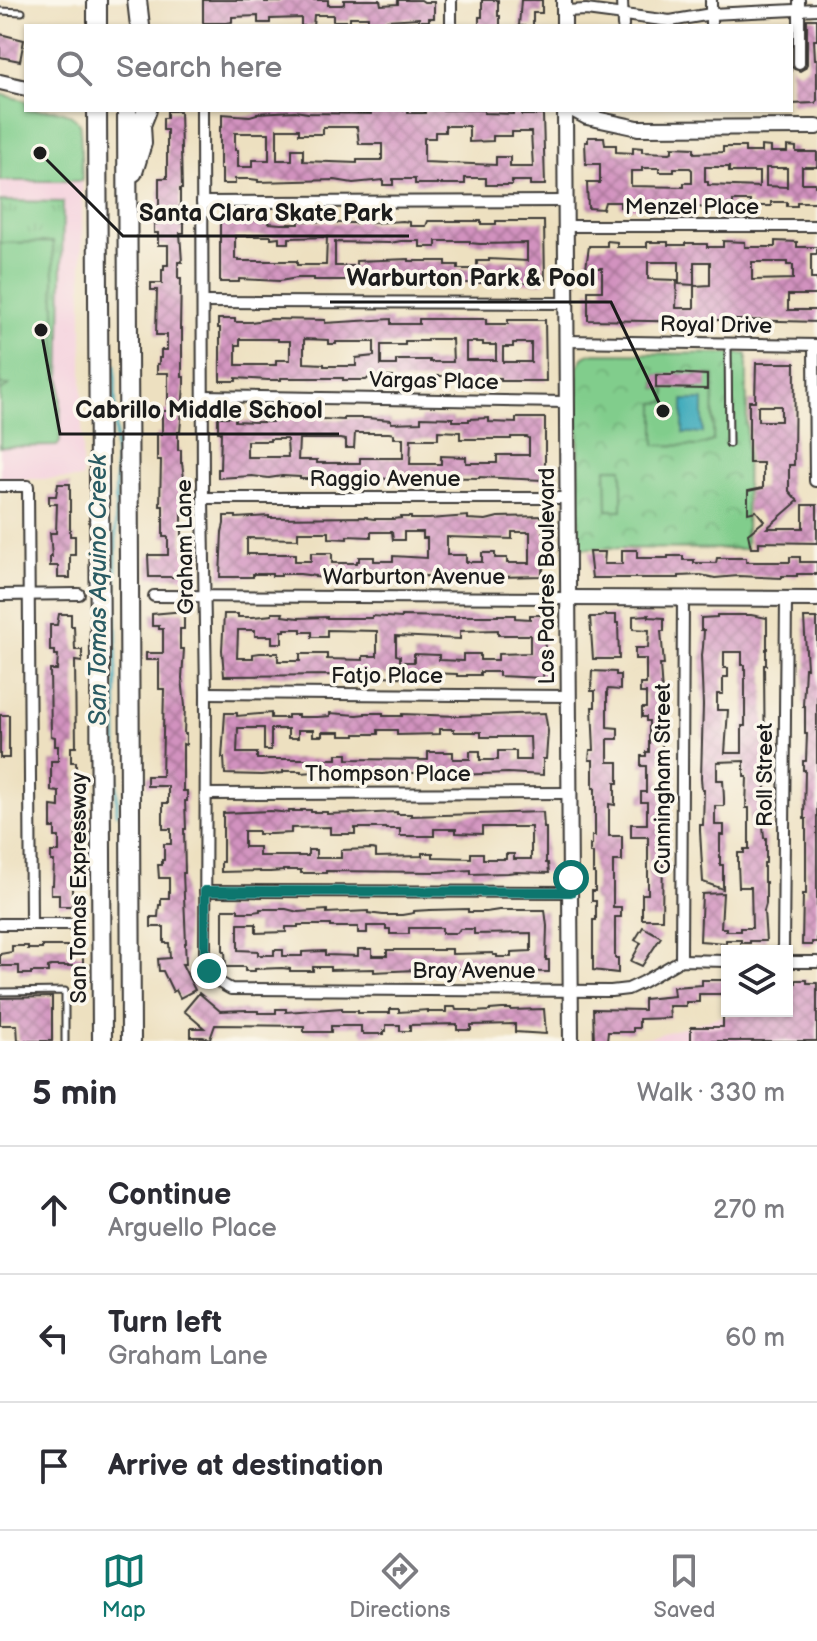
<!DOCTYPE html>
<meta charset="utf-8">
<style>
:root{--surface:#fff;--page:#f7f7f7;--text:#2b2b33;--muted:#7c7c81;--line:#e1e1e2;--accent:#0f766e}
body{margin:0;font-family:"Balsamiq Sans",sans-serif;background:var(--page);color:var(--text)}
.controls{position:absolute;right:24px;bottom:24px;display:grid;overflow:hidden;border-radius:0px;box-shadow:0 2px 6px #0004}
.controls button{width:72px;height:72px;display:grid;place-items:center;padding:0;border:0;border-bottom:2px solid var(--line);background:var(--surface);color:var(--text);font:40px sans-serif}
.stop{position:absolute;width:24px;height:24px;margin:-18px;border:6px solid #0f766e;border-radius:50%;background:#fff}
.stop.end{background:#0f766e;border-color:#fff;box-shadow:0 2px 8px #0008}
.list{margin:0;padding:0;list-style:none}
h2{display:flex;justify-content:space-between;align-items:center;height:104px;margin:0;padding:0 32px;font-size:34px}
h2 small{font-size:26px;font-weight:400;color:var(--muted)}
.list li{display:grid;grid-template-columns:52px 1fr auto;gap:24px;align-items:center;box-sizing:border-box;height:128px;padding:0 32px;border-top:2px solid var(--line)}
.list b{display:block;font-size:30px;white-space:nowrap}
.list p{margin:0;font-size:26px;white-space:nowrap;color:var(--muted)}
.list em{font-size:26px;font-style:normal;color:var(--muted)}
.icon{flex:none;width:44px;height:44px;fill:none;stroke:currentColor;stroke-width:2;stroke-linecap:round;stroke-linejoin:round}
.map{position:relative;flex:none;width:817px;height:1041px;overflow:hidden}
.search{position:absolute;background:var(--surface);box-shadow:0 2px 6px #0004;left:24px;right:24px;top:24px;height:88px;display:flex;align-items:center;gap:20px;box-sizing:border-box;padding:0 28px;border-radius:0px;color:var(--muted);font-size:30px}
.sheet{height:488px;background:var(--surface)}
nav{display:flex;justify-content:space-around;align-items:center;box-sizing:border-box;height:112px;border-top:2px solid var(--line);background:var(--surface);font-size:22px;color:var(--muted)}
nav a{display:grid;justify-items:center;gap:4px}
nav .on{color:var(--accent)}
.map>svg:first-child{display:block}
</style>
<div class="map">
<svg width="817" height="1041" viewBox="0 0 817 1041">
<defs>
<pattern id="grass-tufts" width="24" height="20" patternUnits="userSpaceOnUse" patternTransform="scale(2)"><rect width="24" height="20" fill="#81cd8c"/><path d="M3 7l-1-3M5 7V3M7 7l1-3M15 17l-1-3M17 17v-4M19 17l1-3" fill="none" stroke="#6faf78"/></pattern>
<pattern id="park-crowns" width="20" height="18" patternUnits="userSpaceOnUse" patternTransform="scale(2)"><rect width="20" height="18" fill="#81cd8c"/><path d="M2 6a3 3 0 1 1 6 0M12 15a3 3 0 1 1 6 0" fill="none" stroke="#6faf78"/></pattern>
<pattern id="building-cross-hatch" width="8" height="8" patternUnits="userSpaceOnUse" patternTransform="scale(2)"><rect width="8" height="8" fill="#d292bf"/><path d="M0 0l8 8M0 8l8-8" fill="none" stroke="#aa769a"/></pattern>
</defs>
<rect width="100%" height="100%" fill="#fbf7ec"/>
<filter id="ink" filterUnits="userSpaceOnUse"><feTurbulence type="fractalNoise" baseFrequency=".0125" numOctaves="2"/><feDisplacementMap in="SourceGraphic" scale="16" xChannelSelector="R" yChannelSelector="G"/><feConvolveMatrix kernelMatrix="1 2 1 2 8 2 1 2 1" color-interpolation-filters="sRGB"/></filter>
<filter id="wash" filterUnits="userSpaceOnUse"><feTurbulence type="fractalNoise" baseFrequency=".006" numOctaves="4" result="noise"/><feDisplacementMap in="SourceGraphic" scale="32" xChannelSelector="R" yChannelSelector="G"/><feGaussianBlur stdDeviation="1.8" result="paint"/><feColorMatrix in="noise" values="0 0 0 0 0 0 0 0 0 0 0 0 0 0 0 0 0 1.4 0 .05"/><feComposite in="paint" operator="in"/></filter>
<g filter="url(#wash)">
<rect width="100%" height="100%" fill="#ede0c0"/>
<g fill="#f4cfdd">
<rect x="0" y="181" width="82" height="298"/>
<path d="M817 1012V1041H594L650 1037 729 1014Z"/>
</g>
<path fill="url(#grass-tufts)" stroke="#4e7454" stroke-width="2" d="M0 201 63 202 60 404 18 446 0 447Z"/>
<path fill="url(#park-crowns)" stroke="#4e7454" stroke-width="2" d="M595 353 747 354 746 549 579 548 578 368C581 358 585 355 595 353Z"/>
<g fill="#81cd8c" stroke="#4e7454" stroke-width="2">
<path d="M0 94 26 101V110C46 110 69 106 80 125L82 181H0Z"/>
<path d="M53 242 57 379 61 380 60 442 57 446 0 447V392L9 385H0V243Z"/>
<path d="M656 375H714L713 441 698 446 655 445V403L666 402V389L656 388Z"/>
<path d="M606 468H622V510H607Z"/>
</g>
<rect fill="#3ba9ba" stroke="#2c626b" stroke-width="2" x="683" y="400" width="20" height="33"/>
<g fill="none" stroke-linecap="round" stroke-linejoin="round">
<path stroke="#3ba9ba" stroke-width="3" d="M115 365 117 814"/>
</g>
<g id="blocks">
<g fill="url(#building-cross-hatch)" fill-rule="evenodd">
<path d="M203 0H265V2H281V0H328V5H342L344 4V0H380L381 5 398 4V0H421L424 2H434V18H429V21H419V18L387 20V26H368V17H350V21H333V15H314L313 26H301V18L270 19V23H258V16L232 17V22L227 23H203Z"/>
<path d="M482 0H498V16H500V26H479V17H482Z"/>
<path d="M521 0H542V13H533V26H519Z"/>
<path d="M807 19H817V40H814L815 59H817V101L815 103 791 104V65L794 69 800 71 805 68 807 64Z"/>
<path d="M0 34 24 40 20 61 0 57Z"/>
<path d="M383 110H408V113H425V110H484V113L514 114V110H522V115H543L545 185H530V181H512V185H486V178H465V184H415V179H393V185H383V180L353 183 335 180 258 182V180L250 179H235V184H222V169H220V127H222V114L250 116 257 114V113L295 111 308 113 371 114V111ZM445 126H469V142L493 141V136H512V132H531L533 167H510V157H496V165L424 162V138H435V132H445ZM323 127H357L359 144H382V160H357V163L303 161V149H292V160H277V129H299V134H323ZM235 133H269V160H253V167H238V150H235Z"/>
<path d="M167 111H180L182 189H180V223H184V233H180L182 262H178V278H181L180 329H182V377H184V386L180 432H178V450H181V463H182L184 478 185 501H183L182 508V534L183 552H185L187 577H149L148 555H168V537H163V506H160L161 460H157V434H162V411H168V373H157V364H159V358H161V350H167V335H156L157 290H151V283H162V270H164V265H168V245H158V233H154V224H159V178H167V130H163V118H167Z"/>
<path d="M588 137H604L605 145H616V152L633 153V147L642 148V152L670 153 672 152V147L694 148V153L723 152V147H745V152H761V146L771 147V152H787V146L796 147V152H817V167H802V183H815V186H817V202H797V206H787V202H771V206H750V201H733V204H728V207L707 208 697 207V202L668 201V206H659V202H643L642 208H632L620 207V202H605L603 209 588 208 587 183H600V164H586L585 142H588ZM705 167H729V172H759V187L708 185V182H705ZM642 168H659V172H674V168H690L692 170V183H684V187L631 186V171H642ZM766 168H787V187L766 186Z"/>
<path d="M220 218 269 221V223L281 224H299V220L339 223H356V220H366V222L372 223 403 221 410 222V226H426L428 221H481V224H496V221H544L545 283H506V279H487V283H453V280H429V283H415V279H396V282H383V279L343 280H314V278H297L280 281 239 279V282H220ZM235 236H271V238L279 237V243H289V238L327 237 326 265H297V261H239V259H235ZM401 241H420V247H436V241H470V243L480 244 527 243V261L489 259V261H477V269H458V265H446V261H409V259L356 261V266H335V242L390 243Z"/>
<path d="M607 241 617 242V247H647V242H668V245H685V243H694V244H707V247H723V241L745 242V247H775V241L797 242V247H817V254H811V279H817V295H788V310H817V322L744 320H708V322L588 320V291H602V268H586L589 246H607ZM648 262H679V284L694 285V262H710V285L694 286V308H676L677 280 648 279ZM752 262H787V265H793V279L752 280Z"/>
<path d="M218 319H235V322H251L271 319 325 320V323L391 319V324H419V319H486V324H508V320H545L546 381H501V378H485V382L455 381V376H438V381H393V377H370L366 380H343V378H281V380H268L236 378V381H220V328H218ZM240 339H278V341H290V360H276V365H236V345H240ZM304 339 328 340V344H336V342H374V356L356 358V366H324V364L304 363ZM427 339H452L453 362H430V360H396V365H381V345H405V341H427ZM466 342H483V345H496V360H466ZM513 343H531V362H503V347H513Z"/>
<path d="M756 363H795L794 465H789V491L798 501 767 528H803V505H817V543L759 542V548H751L748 534 764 521 756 511 748 513V491L763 488V463H749V401H755ZM758 406H781V421H758Z"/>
<path d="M673 373 707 375V389L656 388V375H673Z"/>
<path d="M218 417H235V421L256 422H272V417L281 418V419H300V418L344 420V418H366L391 420V423L421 422V417L453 418V421H469V419L489 418V422L516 423V418H545V464L543 480 479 477V478L424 477V480L412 479V477H394V479L366 478V479H357V478L343 477V476H326L309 479H300V477L282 476 269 478 252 476 218 478V469H220L221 432H218ZM438 431 460 432V439H511V437H527L529 438V455H497V463H466V457L441 456V464H410L411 439H438ZM355 433H389L394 434V438H403V458H360V463H317V460H298L299 439H340L346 440V448H354ZM270 439H287L288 457H247V441H270Z"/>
<path d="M58 484H70V536H75V555H70V578H58V566H50V557H52L50 533H56L57 504H49V496H56Z"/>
<path d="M224 516H236V518L269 516V518L367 517V518L374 519H393L401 518V517H411V519H429L468 516V519L486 520 498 517 543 516V532H545V563H544L543 570H542V576L497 577V574H480L479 577 424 576 423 578H413L400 577V574H381V578L354 576V579H344L315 577V576L300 574H281V576H272V574H253V577H220L222 532 224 524ZM298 532H329V538L347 539V536L371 537V532H392L393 540H404V532H423V538H427V558L393 556V561H374V557H359V561H357V563H332V553H311V561H295V554H247V538L298 539ZM512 532H530V563H507V558H495V553H482V562H466V555H447V537L512 539Z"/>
<path d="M622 550H637V558H668V556H683V560H694V563H716L717 558H746V562H790V557H800V562H817V574H797V576H782V578L738 576 715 578 701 575 679 576V578H592L589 552H605L604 564H622Z"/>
<path d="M184 611V629H180V649H184L182 678 185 706 184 734H186V745L183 744V791H187V801H185L186 829H184L185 873H183L186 943H185L186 964H182L195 990 180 998 176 990 173 992 163 971H159L158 959 170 958 169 943H164V927H151V917H158L159 905H161V898H169V878H159L158 865H162V860H164V844H171V829H163V803H168V786H147V776H162L164 689H159V660H146V653H163V629H159V626H152V614Z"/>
<path d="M272 613H283L282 616 298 618 327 617V618H372V616L401 618V616L458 617V616H498V615H515V618L530 619V615H543L545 651 543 678 499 676V672H480V675H467V676H457V674L426 673V676H410V678L385 676V674H366V676L344 675 224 676 222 650 224 614H238V617H253L272 615ZM285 629H301V632H312V637H327V630L377 631V656H363V660L327 659V654H300V661H278V653H260L253 654V658H237L238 630H255V636H272V643H282V631H285ZM498 630V635H530V653L498 654V660H480V654H463V661L439 660V655L414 654V662H400V656L396 655V636L460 639V631Z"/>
<path d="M59 614H71V626H74L75 650H82V662L75 661 76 747H71V762H76V839H84V853H81V873H76V882H72V906H59V894H51V885H53L54 861H51V852H59V837H55V828H51V806L59 807V792L51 791V761H58V746H55V737L51 736 50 670H57L58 655H55V651H50V625H57Z"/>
<path d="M606 615H616V623H618L619 659H593L590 617H600Z"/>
<path d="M649 615V617L664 618V631H661L664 665H660L662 693H660V711H662V722H658V742H662V762H659L662 796V852H663L662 919H642V894H648V837H631V824H647V802H641V792H646V766H641V756H646V752H649V721H646V717H642V708H646V693H640V684H646V659H635V648H648L649 630 633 629V616Z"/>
<path d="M717 615H751L767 618V649H766V665H764L765 781 764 807H763V825L764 838H766V863H764V882H766V904L764 911 766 941H750V943H741V940H726V943L700 941 702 894 723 893 721 928H726V931H740V928H752L751 887H739L738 864V853H744V849H749V808H746L747 777H744V761L717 762V780H723L724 798V806H715V825H724V835H720V865H723V889L703 882 700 831V825H703L704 790H702L701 778 703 705 701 655H702L703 647 704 630H701V618L717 617ZM724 652H742V665H745V726H742V753H725L728 710H717V694H723V677H728V668H724Z"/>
<path d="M804 618H817V942H812V945H802L803 894H806V819H804L805 770H803V761H806L807 734H805V706H803L805 668H807Z"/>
<path d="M592 671 616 672V675H620V690L608 689 607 691V727L618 728V739H608V762H618V783H615V805L609 804V836H622V861H613V907H621V917H615V958H618V973L593 970V920H596V901H592V891H595V873H593V853H590V845H592V836H595V788H593V760H589L590 750H594L592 707H595V691H591Z"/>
<path d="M225 713H237V716L271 713V718H288V715H298V717H317L330 716V713L357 715 365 714V713H383V716H402V714L458 716 545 713 548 731 546 759H543V775L508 773 457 775 442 773H411V774H329V771L301 773V771H283V773L262 775 225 774 224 758H222ZM238 728H264V750H271V729H288V738H298V730H313V736H322V732H340V736H355V734H378V730H397V735L440 734V729H454V732H481V737H530L531 760H516V751H498V760H480V751H470V759H453V752H428V760L347 759V754H337V759H257V753H237Z"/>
<rect x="0" y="715" width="9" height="43"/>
<path d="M301 810H311V812H327V814L355 813V814L397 812V814H411V816L543 812 544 828H546V863H548L549 873 516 872 508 873 471 874V870L439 872 326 871V873H301V870H283V871L270 872H260V871L221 872V862H223V813L271 811 289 813V811H301ZM330 827V834H355V828H386V829H400V836H434V829H456V833L482 834V827H531V859H514V854H506V859H483V853H471V858L433 857V853H422V856L376 857V850L372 849 341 850V858H316V850H308V856H259V847H244V831H258V834H271L291 833V828Z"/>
<path d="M223 909H238V912H253L260 911V909H286L298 912 327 910V913L368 911V913L383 915H402L414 913V911L430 910 468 909V912H486L499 910H545L547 926 546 960H549V972L472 971V969H453V971L440 972 415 970 374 972V969L330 970V967H313V971H290V969L282 968 255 969V971H245V967H226L225 952H223ZM238 924H256V933L286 932V927H298V925H330V927H358V933H367V926H386V929H390V934H409V928H442V933H457L460 929H474V934L531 933V951L511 952V957H497V955H493V953L452 954V949H443V950H387V956H372V949H358V956L325 955V951L302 952V956H283V950H274V955H258V951L238 950Z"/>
<path d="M643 927 661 937 642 966 631 961 641 943 635 940Z"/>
<path d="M12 946H28V949H42V946H67V954H83V966H51L48 967V972H31V974H19V966H0V954L12 952Z"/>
<path d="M702 980H727V994H699V1002H686V1006H669L670 1018 639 1019V1028H633V1032H608L607 1041H594L593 1009 644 1010V999L674 996 673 987 702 985Z"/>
<path d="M796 980H807V983H817V1041H691V1027H723V1017H729V1015L788 1016 787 983H796Z"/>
<path d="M199 993 220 1011 246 1010V1011H258V1013H276V1009H286V1012L342 1008V1011H358V1013H390V1009H399V1012L428 1010V1012H446V1007H455L456 1010H472V1012L490 1011V1010L502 1009H511V1010L544 1009 546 1034 515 1032V1024L471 1025V1030H457V1024L410 1025V1031H400V1025H386V1031H384V1034H363V1032H361V1026H331V1032H304V1026L215 1025 210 1039 203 1037H191V1028H204L184 1011Z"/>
<path d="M52 997V1041H18L17 1025H0V998Z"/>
</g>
</g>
</g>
<g filter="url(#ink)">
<use href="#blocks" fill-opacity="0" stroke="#3b3935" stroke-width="2"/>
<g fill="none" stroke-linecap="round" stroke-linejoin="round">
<g stroke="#3b3935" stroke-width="9">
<g id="lane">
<path d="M0 11 22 12"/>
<path d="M728 345 729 444"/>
<path d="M0 992 65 991V1041"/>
</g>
</g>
<g stroke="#3b3935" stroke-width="14">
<g id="street">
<path d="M622 0 623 26"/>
<path d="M799 0V63"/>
<path d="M564 11 586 10 670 21 711 14 817 9"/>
<path d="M451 26V0"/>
<path d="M711 26V0"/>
<path d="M202 110 203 498 206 693 205 960C211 977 215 981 231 989L611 991 628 989 643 982 681 960 727 961"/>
<path d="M202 202 567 201"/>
<path d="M567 226H817"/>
<path d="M203 302 567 303"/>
<path d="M566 341 817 345"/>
<path d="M814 345 815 481H817"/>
<path d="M203 396 567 402"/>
<path d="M0 486H28L31 924"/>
<path d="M203 498H567"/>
<path d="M0 595 79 594"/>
<path d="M154 596 567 598"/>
<path d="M206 693 568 696"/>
<path d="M206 794 569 793"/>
<path d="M205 891 571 892"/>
<path d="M0 924H72"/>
<path d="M783 951 786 598"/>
<path d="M681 960 683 598"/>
<path d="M787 962H817"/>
</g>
</g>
<g stroke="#3b3935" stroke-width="18">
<g id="secondary">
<path d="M564 0V26"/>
<path d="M0 82 26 88"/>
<path d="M565 110 571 1041"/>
<path d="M574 110 587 117 638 128 817 127"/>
<path d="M567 598 817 599"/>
</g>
</g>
<g stroke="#3b3935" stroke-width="22">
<g id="highway">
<path d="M97 0V26"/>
<path d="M137 0 140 26"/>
<path d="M97 110 102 1041"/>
<path d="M127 110 131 1041"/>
<path d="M133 172 142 143 141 125 147 110"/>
</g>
</g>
<use href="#lane" stroke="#fff" stroke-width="5"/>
<use href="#street" stroke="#fff" stroke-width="10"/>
<use href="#secondary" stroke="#fff" stroke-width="14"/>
<use href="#highway" stroke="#fff" stroke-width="18"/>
</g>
</g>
<g fill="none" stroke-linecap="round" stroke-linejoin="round" filter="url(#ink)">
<path stroke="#0f766e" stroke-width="10" d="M209 971 205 960V891L571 892V878"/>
</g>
<g text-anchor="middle" stroke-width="7" stroke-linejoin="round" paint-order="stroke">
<g font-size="22" fill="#1c1c1c" stroke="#fbf7ec">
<text x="692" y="214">Menzel Place</text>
<text transform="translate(716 324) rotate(1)" y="8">Royal Drive</text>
<text transform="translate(434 380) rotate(1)" y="8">Vargas Place</text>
<text x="385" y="486">Raggio Avenue</text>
<text transform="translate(184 547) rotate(-91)" y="8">Graham Lane</text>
<text x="414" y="584">Warburton Avenue</text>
<text transform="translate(546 576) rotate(-90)" y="8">Los Padres Boulevard</text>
<text x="387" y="683">Fatjo Place</text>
<text x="388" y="781">Thompson Place</text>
<text transform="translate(764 775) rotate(-90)" y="8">Roll Street</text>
<text transform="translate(662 779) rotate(-90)" y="8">Cunningham Street</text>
<text transform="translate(78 888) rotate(-90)" y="8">San Tomas Expressway</text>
<text x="474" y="978">Bray Avenue</text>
</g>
<g font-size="24" font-style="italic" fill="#2a5b63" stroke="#fbf7ec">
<text transform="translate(98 590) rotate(-90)" y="8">San Tomas Aquino Creek</text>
</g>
</g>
<path fill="none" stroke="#1c1c1c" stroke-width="3" d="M40 153L123 236H409M663 411L611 302H330M41 330L60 434H339"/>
<g fill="#1c1c1c" stroke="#fbf7ec" stroke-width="3">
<circle cx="40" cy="153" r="8"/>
<circle cx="663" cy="411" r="8"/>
<circle cx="41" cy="330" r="8"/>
</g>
<g font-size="24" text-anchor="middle" font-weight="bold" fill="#1c1c1c" stroke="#fbf7ec" stroke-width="7" stroke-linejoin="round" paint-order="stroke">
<text x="266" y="221">Santa Clara Skate Park</text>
<text x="471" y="286">Warburton Park &amp; Pool</text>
<text x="199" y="418">Cabrillo Middle School</text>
</g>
</svg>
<div class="controls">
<button><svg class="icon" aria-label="layers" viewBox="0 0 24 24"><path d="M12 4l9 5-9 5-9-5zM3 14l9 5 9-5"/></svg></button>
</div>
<div class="stop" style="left:571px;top:878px"></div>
<div class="stop end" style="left:209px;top:971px"></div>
<div class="search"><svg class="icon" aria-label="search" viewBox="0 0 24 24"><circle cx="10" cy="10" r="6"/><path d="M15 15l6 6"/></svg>Search here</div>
</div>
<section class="sheet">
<h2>5 min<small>Walk · 330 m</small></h2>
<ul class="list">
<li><svg class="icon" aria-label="ahead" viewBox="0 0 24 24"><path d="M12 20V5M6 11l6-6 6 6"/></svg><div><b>Continue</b><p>Arguello Place</p></div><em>270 m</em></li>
<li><svg class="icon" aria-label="left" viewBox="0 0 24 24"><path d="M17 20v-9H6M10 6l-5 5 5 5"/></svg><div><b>Turn left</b><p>Graham Lane</p></div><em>60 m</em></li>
<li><svg class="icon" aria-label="arrive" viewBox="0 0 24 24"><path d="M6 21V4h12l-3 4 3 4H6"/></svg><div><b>Arrive at destination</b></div></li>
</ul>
</section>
<nav>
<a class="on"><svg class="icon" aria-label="map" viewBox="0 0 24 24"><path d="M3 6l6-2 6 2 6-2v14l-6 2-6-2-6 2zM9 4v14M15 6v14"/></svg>Map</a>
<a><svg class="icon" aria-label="directions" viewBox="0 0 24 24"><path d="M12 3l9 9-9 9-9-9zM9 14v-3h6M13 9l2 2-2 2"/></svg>Directions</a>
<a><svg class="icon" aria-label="saved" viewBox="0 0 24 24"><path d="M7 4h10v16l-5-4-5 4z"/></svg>Saved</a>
</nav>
